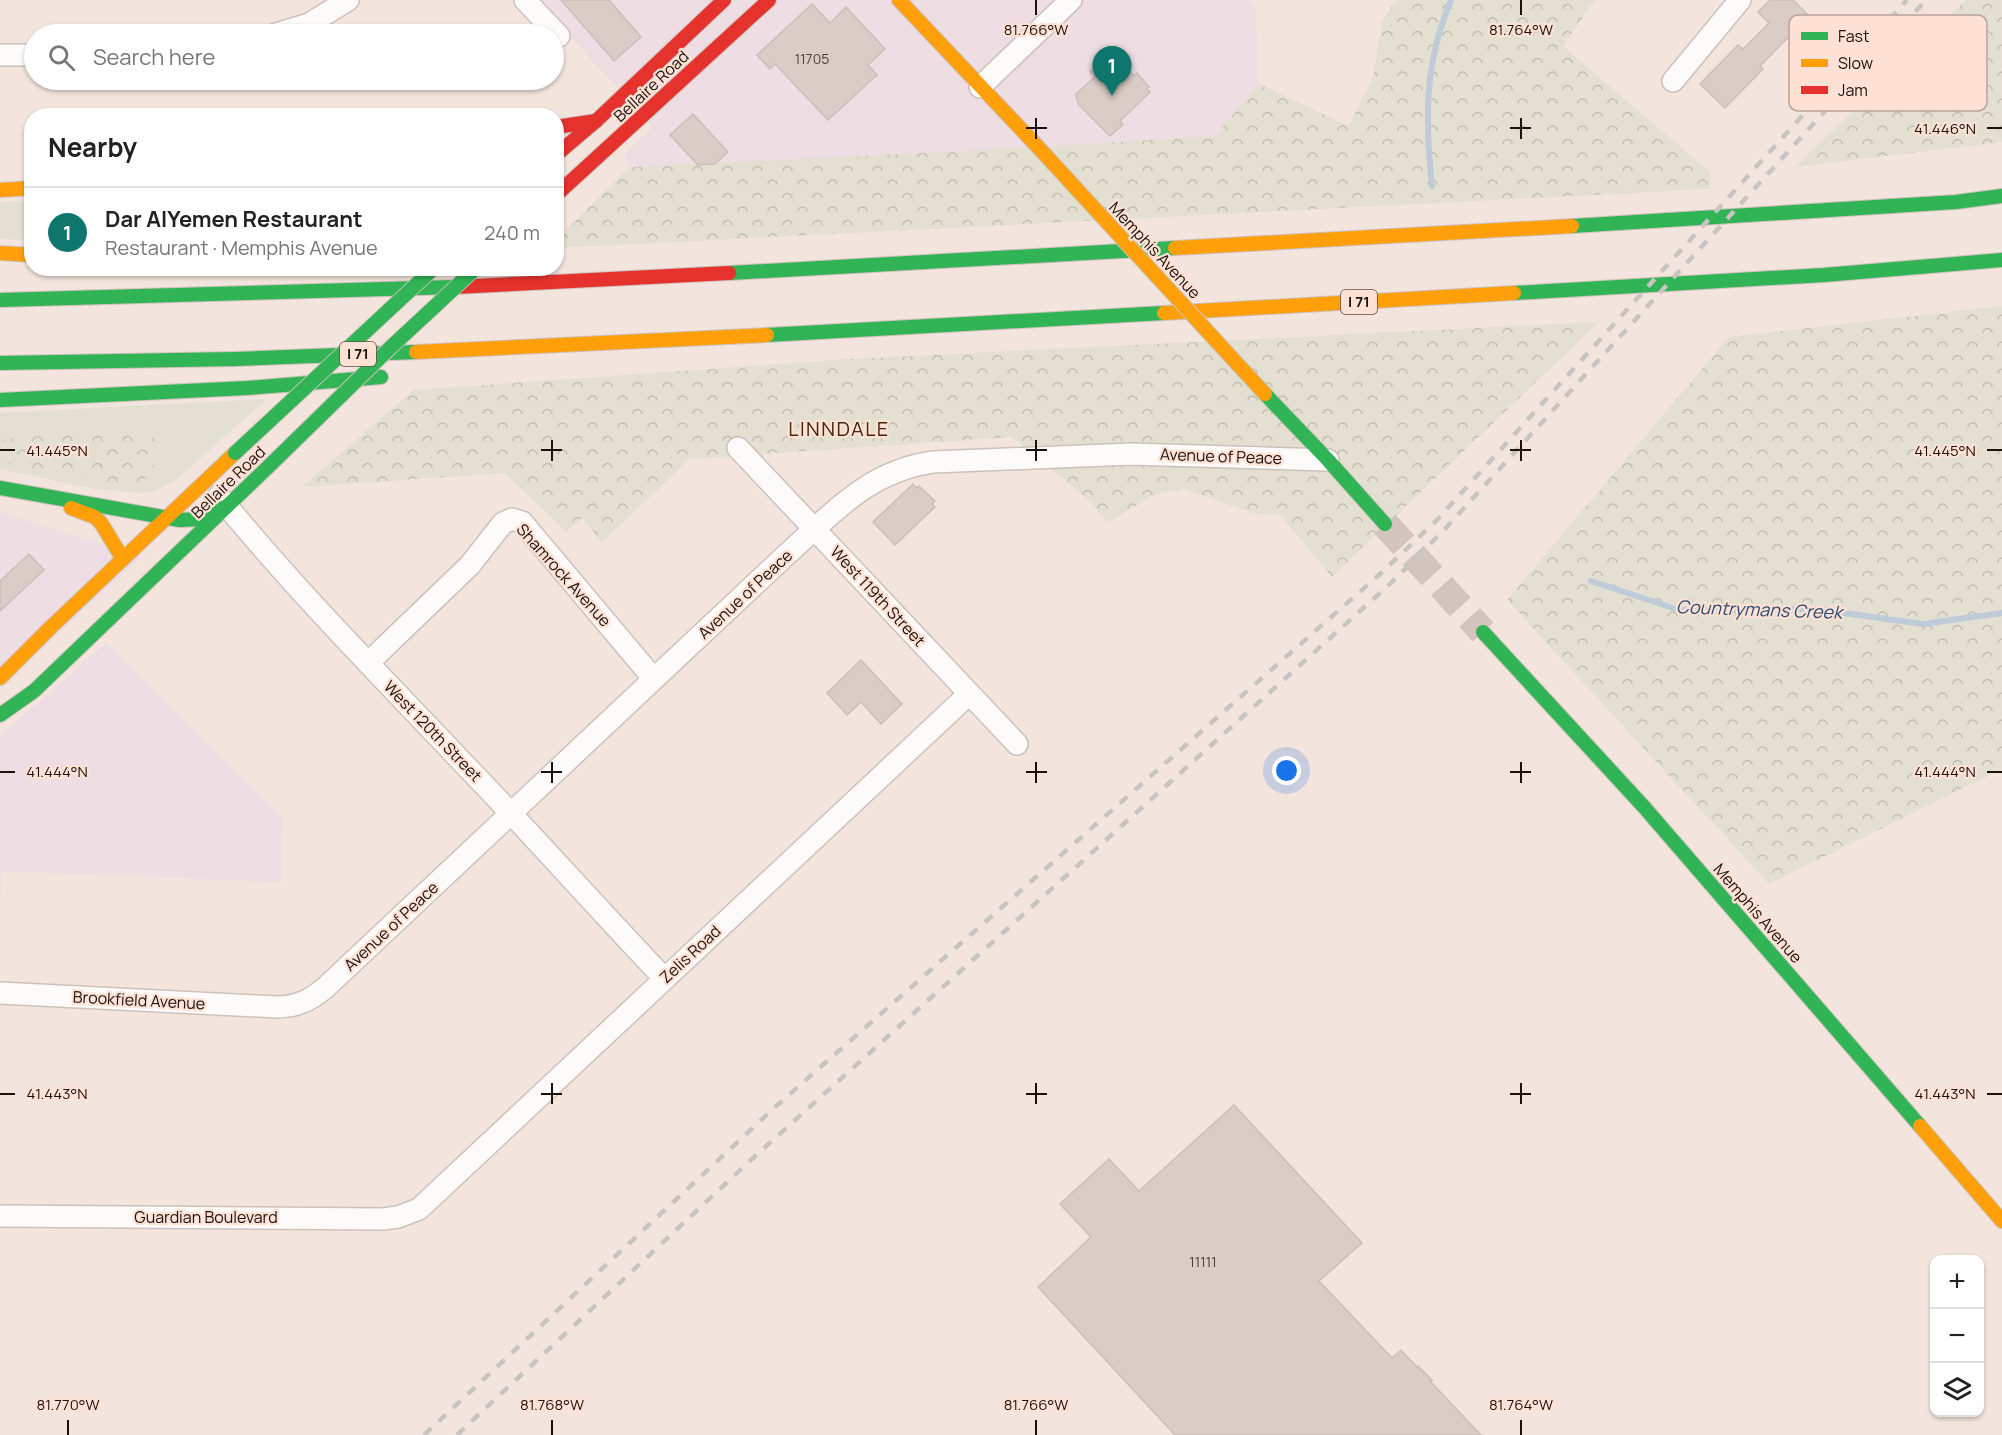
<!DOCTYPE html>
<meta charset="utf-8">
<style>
:root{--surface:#fff;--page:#f6f6f6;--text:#222;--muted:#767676;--line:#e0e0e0;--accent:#0f766e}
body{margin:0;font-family:Manrope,sans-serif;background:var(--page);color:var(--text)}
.controls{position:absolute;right:18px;bottom:18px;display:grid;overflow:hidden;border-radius:12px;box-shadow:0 2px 4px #0004}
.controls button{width:54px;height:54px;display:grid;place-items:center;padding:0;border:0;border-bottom:2px solid var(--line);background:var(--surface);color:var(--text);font:30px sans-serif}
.you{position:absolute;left:1287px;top:771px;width:21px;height:21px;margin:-15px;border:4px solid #fff;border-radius:50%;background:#1a73e8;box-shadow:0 0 0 9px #1a73e833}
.badge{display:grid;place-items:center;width:39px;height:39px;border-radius:50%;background:var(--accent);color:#fff;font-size:20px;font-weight:700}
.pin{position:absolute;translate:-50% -50px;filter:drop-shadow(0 2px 3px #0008)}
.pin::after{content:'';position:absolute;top:32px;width:21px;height:18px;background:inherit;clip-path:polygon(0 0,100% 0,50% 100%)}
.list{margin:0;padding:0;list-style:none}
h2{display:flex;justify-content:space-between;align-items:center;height:78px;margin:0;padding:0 24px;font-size:26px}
h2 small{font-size:20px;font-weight:400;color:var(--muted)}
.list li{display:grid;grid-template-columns:39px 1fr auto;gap:18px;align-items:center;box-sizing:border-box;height:90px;padding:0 24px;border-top:2px solid var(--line)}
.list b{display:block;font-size:22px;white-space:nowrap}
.list p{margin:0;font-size:20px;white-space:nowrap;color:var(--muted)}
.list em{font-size:20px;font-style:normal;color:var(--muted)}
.icon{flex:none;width:33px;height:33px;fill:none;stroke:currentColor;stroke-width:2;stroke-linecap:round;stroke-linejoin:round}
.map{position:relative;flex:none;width:2002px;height:1435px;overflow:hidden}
.search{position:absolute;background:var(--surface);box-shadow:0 2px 4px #0004;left:24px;top:24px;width:540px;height:66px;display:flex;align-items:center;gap:15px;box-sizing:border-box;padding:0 21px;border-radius:33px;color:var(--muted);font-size:22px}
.panel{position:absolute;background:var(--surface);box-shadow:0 2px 4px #0004;left:24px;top:108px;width:540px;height:168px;border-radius:24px}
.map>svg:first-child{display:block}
</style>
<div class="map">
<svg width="2002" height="1435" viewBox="0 0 2002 1435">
<defs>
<pattern id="forest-crowns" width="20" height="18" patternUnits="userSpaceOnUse" patternTransform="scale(1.5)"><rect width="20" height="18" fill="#e3e0d1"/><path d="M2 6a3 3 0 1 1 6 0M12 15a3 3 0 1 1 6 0" fill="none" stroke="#c2bfb2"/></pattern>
</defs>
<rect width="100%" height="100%" fill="#f3e4dd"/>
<g fill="#eedde3">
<path d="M537 0H1247L1255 7 1259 84 1215 136 988 150 630 167 624 155 653 127Z"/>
<path d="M0 512 141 557 0 688Z"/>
<path d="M106 643 283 818 281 882 2 871 0 902V736Z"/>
</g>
<g fill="#e3e0d1">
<path d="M31 200V240L0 239V202Z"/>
<path d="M267 399 176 480 154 491 139 493 90 488 0 469V413Z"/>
</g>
<g fill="url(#forest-crowns)">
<path d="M1396 0H1595L1563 46 1710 172 1711 189 557 248 556 240 630 167 988 150 1215 136 1259 84 1349 126 1373 77 1382 22Z"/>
<path d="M1966 0H2002V142L1795 167Z"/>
<path d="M2002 306V769L1769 884 1507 600 1729 337Z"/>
<path d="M1599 322 1332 577 1280 515 1253 513 1183 489 1156 494 1108 522 1084 496 1012 437 690 459 602 542 582 518 566 532 505 473 302 487 413 390 851 359Z"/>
<path d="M97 431 154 433 155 456 152 475 130 485 0 462V440Z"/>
</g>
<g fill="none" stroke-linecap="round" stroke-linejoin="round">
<g stroke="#c0cbda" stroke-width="6">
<path d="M1432 186C1425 118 1424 65 1451 0"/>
<path d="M1591 581 1679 610 1815 609 1923 624 2002 613"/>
</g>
</g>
<g fill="#dacdc7" stroke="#ccbfb9" stroke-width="1.5">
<path d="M561 0H609L641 37 614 61Z"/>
<path d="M1770 0H1793L1809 16 1760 66 1763 69 1725 108 1700 84 1738 45 1743 49 1769 23 1758 12Z"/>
<path d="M812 4 830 23 846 7 885 49 868 65 877 75 828 120 775 64 770 69 757 55Z"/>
<path d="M1117 57 1134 76 1137 73 1149 87 1146 89 1150 92 1120 121 1123 125 1110 136 1078 104 1076 94 1095 77 1090 71 1104 59 1109 64Z"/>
<path d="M693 114 728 152 715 164 698 165 670 135Z"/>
<path d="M913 484 917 488 919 486 935 501 932 504 935 507 895 545 873 522Z"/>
<path d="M29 554 44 570 0 611V581Z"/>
<path d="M861 660 902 704 881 724 861 702 847 715 827 693Z"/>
<path d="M1234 1105 1362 1243 1319 1281 1392 1358 1401 1350 1417 1367 1418 1366 1432 1380 1430 1381 1481 1435H1175L1038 1287 1091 1237 1060 1204 1109 1159 1139 1191Z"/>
</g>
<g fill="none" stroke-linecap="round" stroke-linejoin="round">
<path stroke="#d3c4be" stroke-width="28" stroke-dasharray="28 14" stroke-linecap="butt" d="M1385 524 1483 632"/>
<g stroke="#cec1bb" stroke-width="24">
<g id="street">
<path d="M525 0 559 36"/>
<path d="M276 34 309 24 348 0"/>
<path d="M0 55H34"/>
<path d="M1673 81 1740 0"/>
<path d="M980 87 1071 0"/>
<path d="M738 448 1017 744"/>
<path d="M219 496C295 590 382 677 465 765 533 835 597 908 664 978"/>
<path d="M368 663 470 565 503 523 512 519 522 522 653 678"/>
<path d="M0 993 277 1007C297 1007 311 1000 326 987L785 556C832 514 868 471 933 462L1131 454 1328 460"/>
<path d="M0 1216 383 1219 398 1217 419 1209 969 694"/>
</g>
</g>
<g stroke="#cec1bb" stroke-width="16">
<g id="fast">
<path d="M1572 226 1956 202 2002 196"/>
<path d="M729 273 1175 248"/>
<path d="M1514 293 1824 275 2002 260"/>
<path d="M0 300 455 287"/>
<path d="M767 335 1164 313"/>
<path d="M0 363 236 359 416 352"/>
<path d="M1265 394 1328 460 1385 524"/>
<path d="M0 400 247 388 381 377"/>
<path d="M0 488 180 520 202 519 227 506"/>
<path d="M1483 632 1644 807 1920 1126"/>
<path d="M0 715 34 691 268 467"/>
</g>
</g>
<g stroke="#cec1bb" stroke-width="16">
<g id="slow">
<path d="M899 0 1038 147"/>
<path d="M0 190 32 188"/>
<path d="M1175 248 1572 226"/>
<path d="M0 253 32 255"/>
<path d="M1164 313 1514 293"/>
<path d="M416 352 767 335"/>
<path d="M71 508 95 517 101 523 123 559"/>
<path d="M0 678 51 627 235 453"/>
<path d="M1920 1126 2002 1221"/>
</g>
</g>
<g stroke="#cec1bb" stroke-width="16">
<g id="jam">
<path d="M556 127 596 121"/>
<path d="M556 155 596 121 724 0"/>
<path d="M556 195 769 0"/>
<path d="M455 287 729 273"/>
</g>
</g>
<use href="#street" stroke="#fdfbfa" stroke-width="21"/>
<use href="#fast" stroke="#30b455" stroke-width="14"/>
<use href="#slow" stroke="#ff9f0a" stroke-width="14"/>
<use href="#jam" stroke="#e5322d" stroke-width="14"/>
<g stroke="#c8c4c1" stroke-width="4.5" stroke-dasharray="10 10" stroke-linecap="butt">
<path d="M424 1435 774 1108 1380 574 1436 521 1907 0"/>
<path d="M457 1435 753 1158 1390 584 1445 529 1926 0"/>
</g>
<g stroke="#cec1bb" stroke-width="16" stroke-linecap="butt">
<g id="fast-bridge">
<path d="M235 453 434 268"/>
<path d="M268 467 391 347 476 268"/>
</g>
</g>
<g stroke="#cec1bb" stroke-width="16" stroke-linecap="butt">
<path id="slow-bridge" d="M1038 147 1265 394"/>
</g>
<use href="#fast-bridge" stroke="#30b455" stroke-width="14"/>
<use href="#slow-bridge" stroke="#ff9f0a" stroke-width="14"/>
</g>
<path fill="none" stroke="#1c110b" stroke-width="2" d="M1036 0V15M1521 0V15M1036 118V139M1521 118V139M1026 128H1047M1510 128H1531M1987 128H2002M552 440V461M1036 440V461M1521 440V461M0 450H15M541 450H562M1026 450H1047M1510 450H1531M1987 450H2002M552 762V783M1036 762V783M1521 762V783M0 772H15M541 772H562M1026 772H1047M1510 772H1531M1987 772H2002M552 1083V1104M1036 1083V1104M1521 1083V1104M0 1094H15M541 1094H562M1026 1094H1047M1510 1094H1531M1987 1094H2002M68 1420V1435M552 1420V1435M1036 1420V1435M1521 1420V1435"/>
<g text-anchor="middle" stroke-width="4.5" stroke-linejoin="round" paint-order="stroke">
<g font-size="14" fill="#4c403a">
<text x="812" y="64">11705</text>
<text x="1203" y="1267">11111</text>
</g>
<g fill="#fce1d4" stroke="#5f4f47" stroke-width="1.5">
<rect x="1341" y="290" width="36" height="24" rx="4.5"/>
<rect x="340" y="342" width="36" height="24" rx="4.5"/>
</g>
<g font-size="15" font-weight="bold" fill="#1c110b">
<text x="1359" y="307">I 71</text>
<text x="358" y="359">I 71</text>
</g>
<g font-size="16" fill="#1c110b" stroke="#fce1d4">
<text transform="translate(651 86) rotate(-43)" y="6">Bellaire Road</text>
<text transform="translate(1155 250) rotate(47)" y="6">Memphis Avenue</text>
<text transform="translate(1221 456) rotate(2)" y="6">Avenue of Peace</text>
<text transform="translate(228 482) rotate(-44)" y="6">Bellaire Road</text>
<text transform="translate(564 575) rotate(48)" y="6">Shamrock Avenue</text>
<text transform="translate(745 594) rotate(-43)" y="6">Avenue of Peace</text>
<text transform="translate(878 596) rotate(47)" y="6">West 119th Street</text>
<text transform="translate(433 731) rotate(46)" y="6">West 120th Street</text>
<text transform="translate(1758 913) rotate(49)" y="6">Memphis Avenue</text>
<text transform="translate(391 926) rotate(-43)" y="6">Avenue of Peace</text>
<text transform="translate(690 954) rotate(-43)" y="6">Zelis Road</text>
<text transform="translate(139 1000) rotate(3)" y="6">Brookfield Avenue</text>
<text x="206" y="1223">Guardian Boulevard</text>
</g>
<g font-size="18" font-style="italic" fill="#2b4b70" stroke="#fce1d4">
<text transform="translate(1759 610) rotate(2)" y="6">Countrymans Creek</text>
</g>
<g font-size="20" letter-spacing="1.5" fill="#45270b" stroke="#fce1d4">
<text x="839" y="436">LINNDALE</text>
</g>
</g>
<rect x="1789" y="15" width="198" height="96" rx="9" fill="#fce1d4" stroke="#b9a398" stroke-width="1.5"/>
<rect x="1801" y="32" width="27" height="8" fill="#30b455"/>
<rect x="1801" y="59" width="27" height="8" fill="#ff9f0a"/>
<rect x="1801" y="86" width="27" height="8" fill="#e5322d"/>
<g font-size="16" fill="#1c110b">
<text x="1838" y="42">Fast</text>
<text x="1838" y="69">Slow</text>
<text x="1838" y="96">Jam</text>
</g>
<g font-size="15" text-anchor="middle" fill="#1c110b" stroke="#fce1d4" stroke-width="4.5" stroke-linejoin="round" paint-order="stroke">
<text x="1036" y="35">81.766°W</text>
<text x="1521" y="35">81.764°W</text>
<text x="1945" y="134">41.446°N</text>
<text x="57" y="456">41.445°N</text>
<text x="1945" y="456">41.445°N</text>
<text x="57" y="777">41.444°N</text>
<text x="1945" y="777">41.444°N</text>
<text x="57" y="1099">41.443°N</text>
<text x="1945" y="1099">41.443°N</text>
<text x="68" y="1410">81.770°W</text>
<text x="552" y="1410">81.768°W</text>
<text x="1036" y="1410">81.766°W</text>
<text x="1521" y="1410">81.764°W</text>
</g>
</svg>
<div class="controls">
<button>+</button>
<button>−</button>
<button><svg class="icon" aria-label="layers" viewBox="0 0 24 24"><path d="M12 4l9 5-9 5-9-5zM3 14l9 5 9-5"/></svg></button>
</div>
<div class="you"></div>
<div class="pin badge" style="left:1112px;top:96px">1</div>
<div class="search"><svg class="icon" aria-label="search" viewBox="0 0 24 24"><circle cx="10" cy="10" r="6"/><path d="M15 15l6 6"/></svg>Search here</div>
<section class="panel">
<h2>Nearby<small></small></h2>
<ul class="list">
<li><span class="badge">1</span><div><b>Dar AlYemen Restaurant</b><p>Restaurant · Memphis Avenue</p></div><em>240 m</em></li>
</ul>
</section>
</div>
